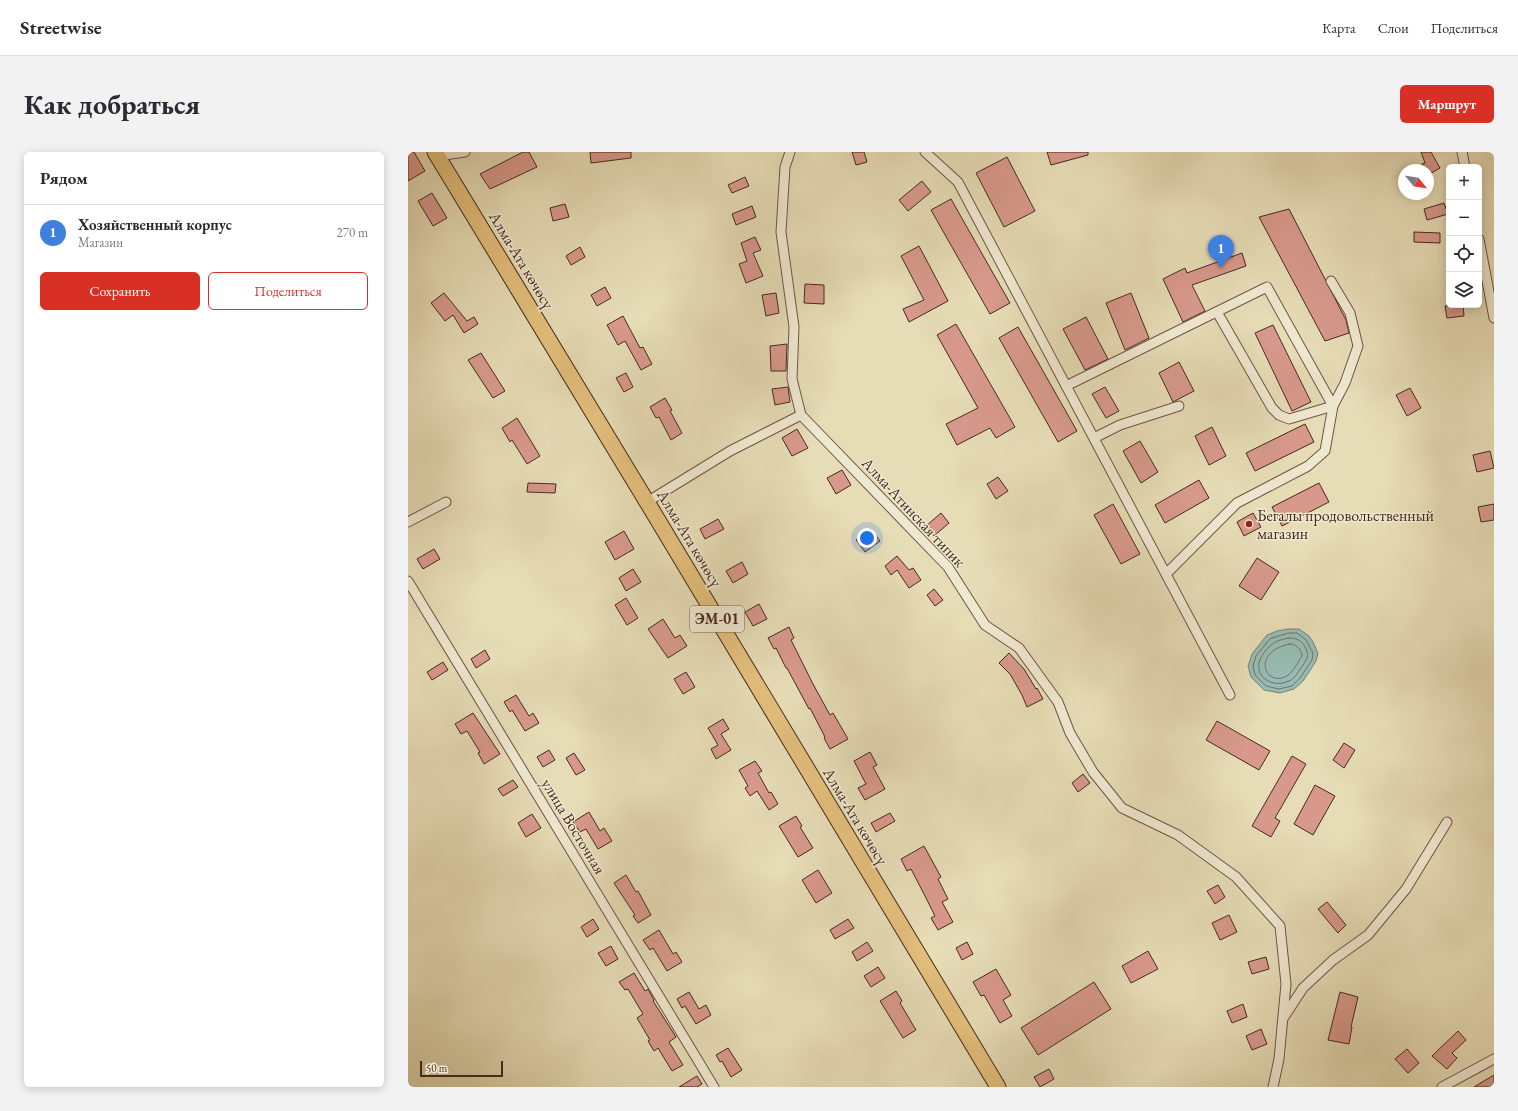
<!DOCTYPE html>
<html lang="ru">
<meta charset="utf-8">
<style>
:root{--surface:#fff;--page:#f2f2f3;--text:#2b2b33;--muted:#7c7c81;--line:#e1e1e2;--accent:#d93025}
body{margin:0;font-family:"EB Garamond",serif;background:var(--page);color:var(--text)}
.controls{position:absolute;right:12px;top:12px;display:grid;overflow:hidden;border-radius:6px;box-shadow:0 2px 10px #0003}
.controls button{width:36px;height:36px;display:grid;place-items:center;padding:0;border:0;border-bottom:1px solid var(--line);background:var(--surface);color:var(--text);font:20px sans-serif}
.compass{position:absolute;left:990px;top:12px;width:36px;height:36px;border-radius:50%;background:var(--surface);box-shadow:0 2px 10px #0003;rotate:120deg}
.scale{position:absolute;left:12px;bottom:10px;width:83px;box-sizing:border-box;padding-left:4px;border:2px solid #462a1e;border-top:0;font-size:11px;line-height:14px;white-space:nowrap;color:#462a1e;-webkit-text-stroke:3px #efe8d0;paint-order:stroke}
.you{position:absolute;left:459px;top:386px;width:14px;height:14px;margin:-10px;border:3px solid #fff;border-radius:50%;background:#1a73e8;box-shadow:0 0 0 6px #1a73e833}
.badge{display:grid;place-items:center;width:26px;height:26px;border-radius:50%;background:var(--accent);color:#fff;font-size:13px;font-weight:700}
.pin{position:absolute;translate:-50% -33px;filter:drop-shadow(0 1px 2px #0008)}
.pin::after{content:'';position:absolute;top:21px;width:14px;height:12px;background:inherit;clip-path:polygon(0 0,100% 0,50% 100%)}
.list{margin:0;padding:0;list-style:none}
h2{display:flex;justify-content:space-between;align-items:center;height:52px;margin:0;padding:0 16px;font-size:17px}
h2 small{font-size:13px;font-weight:400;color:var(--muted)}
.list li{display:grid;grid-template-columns:26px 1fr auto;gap:12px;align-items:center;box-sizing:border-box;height:56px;padding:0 16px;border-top:1px solid var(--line)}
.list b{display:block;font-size:15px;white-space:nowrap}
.list p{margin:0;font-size:13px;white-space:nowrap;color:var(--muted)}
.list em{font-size:13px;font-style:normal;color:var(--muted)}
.actions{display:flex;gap:8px;padding:12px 16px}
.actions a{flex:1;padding:9px 0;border:1px solid var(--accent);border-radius:6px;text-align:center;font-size:14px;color:var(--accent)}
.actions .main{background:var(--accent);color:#fff}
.icon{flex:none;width:22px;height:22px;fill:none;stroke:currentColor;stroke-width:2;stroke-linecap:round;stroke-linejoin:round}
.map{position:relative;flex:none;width:1086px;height:935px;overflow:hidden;border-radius:6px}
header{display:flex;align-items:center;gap:24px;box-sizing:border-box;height:56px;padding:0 20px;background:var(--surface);border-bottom:1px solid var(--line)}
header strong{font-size:19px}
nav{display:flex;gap:22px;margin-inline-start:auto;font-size:14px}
.intro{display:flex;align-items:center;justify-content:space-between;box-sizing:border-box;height:96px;padding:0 24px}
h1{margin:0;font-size:28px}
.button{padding:10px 18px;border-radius:6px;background:var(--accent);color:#fff;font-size:14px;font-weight:700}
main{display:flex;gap:24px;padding:0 24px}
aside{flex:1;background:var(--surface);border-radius:6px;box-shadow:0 2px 10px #0003}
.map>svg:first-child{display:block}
</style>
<header>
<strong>Streetwise</strong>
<nav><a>Карта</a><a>Слои</a><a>Поделиться</a></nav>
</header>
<div class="intro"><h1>Как добраться</h1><a class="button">Маршрут</a></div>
<main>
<aside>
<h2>Рядом<small></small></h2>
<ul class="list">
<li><span class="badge" style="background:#3f7fe0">1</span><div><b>Хозяйственный корпус</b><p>Магазин</p></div><em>270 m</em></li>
</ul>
<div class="actions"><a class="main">Сохранить</a><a>Поделиться</a></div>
</aside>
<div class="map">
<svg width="1086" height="935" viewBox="0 0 1086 935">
<rect width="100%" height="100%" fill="#e6dcb6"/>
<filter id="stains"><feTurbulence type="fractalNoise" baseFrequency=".005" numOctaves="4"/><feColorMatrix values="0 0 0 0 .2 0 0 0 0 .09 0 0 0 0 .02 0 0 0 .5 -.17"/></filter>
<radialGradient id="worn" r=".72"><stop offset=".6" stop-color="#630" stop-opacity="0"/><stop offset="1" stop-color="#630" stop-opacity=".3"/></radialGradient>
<path fill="#97bbb2" stroke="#778177" d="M880 477H891L901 484 905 490 910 501 908 509 895 529 886 537 872 541 856 538 843 525 840 514 844 502 859 483 869 479Z"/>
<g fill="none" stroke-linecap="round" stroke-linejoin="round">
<g stroke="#6e7268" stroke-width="1">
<path d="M881 481H889L898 488 905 501 904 508 892 526 884 534 871 537 858 534 847 523 845 514 848 504 862 487Z"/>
<path d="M881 486C889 486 895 489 898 497 901 504 899 507 895 513 891 518 887 527 881 529 861 538 841 520 856 501 863 491 869 488 881 486Z"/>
<path d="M882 492C889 492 893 497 894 504 890 510 885 520 879 524 856 536 843 499 882 492Z"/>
</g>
</g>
<g fill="#d8998c" stroke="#462a1e">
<path d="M0 0H6L17 19 0 29Z"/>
<path d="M115 0H121L129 15 82 37 72 22Z"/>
<path d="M182 0H223V6L183 11Z"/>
<path d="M444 0H456L459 10 448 13Z"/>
<path d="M639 0H680V3L643 13Z"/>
<path d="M1013 0H1023L1032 16 1020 23V18H1017L1014 12 1017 11Z"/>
<path d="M599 5 627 59 596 75 568 21Z"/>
<path d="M337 25 341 34 324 41 320 33Z"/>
<path d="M514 29 523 40 500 59 491 48Z"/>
<path d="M24 41 39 66 25 74 10 49Z"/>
<path d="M543 47 602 151 582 162 523 58Z"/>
<path d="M1036 51 1040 62 1019 68 1016 57Z"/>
<path d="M157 52 161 65 145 69 142 56Z"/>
<path d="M344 54 348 65 328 73 324 62Z"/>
<path d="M881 57 938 168 941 181 917 189 851 65Z"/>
<path d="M1006 80 1032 81V91L1006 90Z"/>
<path d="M347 85 353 98 345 101 355 124 338 131 331 112 339 109 333 91Z"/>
<path d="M511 94 540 149 501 170 495 157 516 148 493 104Z"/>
<path d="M172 95 177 105 163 113 158 104Z"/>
<path d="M834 101 838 114 784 133 797 159 775 170 755 127 777 116 779 121Z"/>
<path d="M397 132 416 133V152L396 151Z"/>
<path d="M197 135 203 146 189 154 183 143Z"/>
<path d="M36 141 59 169 66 165 70 172 56 181 45 163 37 169 23 151Z"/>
<path d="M368 141 371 161 358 164 354 143Z"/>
<path d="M723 141 741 186 717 198 698 151Z"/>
<path d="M1055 153 1056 164 1039 166 1037 154Z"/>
<path d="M215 164 232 196 235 195 244 212 233 218 217 189 210 193 199 173Z"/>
<path d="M678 165 700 207 677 218 655 177Z"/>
<path d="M548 172 607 275 588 286 582 276 549 293 538 272 570 256 529 183Z"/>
<path d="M865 173 903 250 884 259 847 181Z"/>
<path d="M610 175 669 279 650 290 591 186Z"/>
<path d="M379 192 378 219H363L362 194Z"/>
<path d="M73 201 97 239 85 246 60 208Z"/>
<path d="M771 210 786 239 765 250 751 221Z"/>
<path d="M218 221 225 235 216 240 208 226Z"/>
<path d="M380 235 382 250 367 253 364 237Z"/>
<path d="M697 235 711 259 698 266 684 242Z"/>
<path d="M1002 236 1013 256 999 264 988 243Z"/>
<path d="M257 246 264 258 262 259 274 281 263 288 251 265 248 266 242 255Z"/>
<path d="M109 266 132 304 119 312 104 288 102 290 94 276Z"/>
<path d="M897 272 906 290 847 319 838 301Z"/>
<path d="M804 275 818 304 801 313 787 284Z"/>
<path d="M389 277 400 296 384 304 374 286Z"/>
<path d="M732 289 750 320 733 331 715 299Z"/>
<path d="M1082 299 1086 316 1069 320 1065 303Z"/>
<path d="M434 318 443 333 428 342 419 326Z"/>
<path d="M590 325 600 339 588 347 579 332Z"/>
<path d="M791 328 801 346 757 371 747 353Z"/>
<path d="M120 331 148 332 147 341 119 340Z"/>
<path d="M911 331 921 350 874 374 864 355Z"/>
<path d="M705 352 732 402 713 412 686 363Z"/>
<path d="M1086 352V368L1073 370 1070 355Z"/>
<path d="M533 361 541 371 526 384 518 374Z"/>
<path d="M845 361 853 375 836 384 829 370Z"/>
<path d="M310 367 316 377 297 387 292 377Z"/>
<path d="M463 377 472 389 457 400 448 388Z"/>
<path d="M216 379 226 397 207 408 197 390Z"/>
<path d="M26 397 32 407 15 417 9 407Z"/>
<path d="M489 404 501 418 505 416 513 428 501 436 489 418 483 423 477 414Z"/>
<path d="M849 406 871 420 853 448 831 434Z"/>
<path d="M334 410 340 422 325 431 318 419Z"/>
<path d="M225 417 233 430 218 439 211 426Z"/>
<path d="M526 437 535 448 527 454 519 443Z"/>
<path d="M218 446 230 466 219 473 207 453Z"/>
<path d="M351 452 359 467 345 474 337 460Z"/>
<path d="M255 467 267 486 272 483 279 494 260 506 240 477Z"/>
<path d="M381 475 386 486 383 488 405 532 422 563 425 561 440 587 422 597 416 586 417 585 402 556 401 557 379 516H378L368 496 366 497 360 486Z"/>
<path d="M77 498 82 507 68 516 63 507Z"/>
<path d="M601 501 616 517 628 537 629 536 635 547 619 555 614 543 602 522 591 511Z"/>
<path d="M35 510 40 518 24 528 19 520Z"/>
<path d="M278 520 287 535 275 542 266 527Z"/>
<path d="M108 543 121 564 125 561 131 571 117 579 104 558 102 560 96 550Z"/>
<path d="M65 561 92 602 76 612 70 601 72 600 59 579 53 582 47 572Z"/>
<path d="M315 567 321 577 313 582 323 598 308 607 303 597 310 593 300 576Z"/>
<path d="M809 569 862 599 851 618 798 588Z"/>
<path d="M936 591 947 598 936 616 925 608Z"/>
<path d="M141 598 147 608 135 615 129 605Z"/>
<path d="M462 600 469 613 465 615 477 637 457 648 450 636 458 632 446 609Z"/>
<path d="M166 601 177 618 168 623 158 606Z"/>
<path d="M884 604 898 612 867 666 872 669 863 685 844 674Z"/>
<path d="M347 609 354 619 350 621 361 641 363 640 370 652 361 658 349 639 342 644 337 636 340 634 331 618Z"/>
<path d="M675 622 682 631 670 640 664 631Z"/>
<path d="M105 628 110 635 95 644 90 637Z"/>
<path d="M907 633 927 644 905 683 886 672Z"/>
<path d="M181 660 192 679 196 676 204 689 190 697 178 677 172 680 165 670Z"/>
<path d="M482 661 487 669 468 680 463 671Z"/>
<path d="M124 662 133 676 118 685 110 671Z"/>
<path d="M388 664 394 674 392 675 405 696 390 705 371 674Z"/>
<path d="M516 694 533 725 530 727 540 747 534 750 545 770 530 778 523 766 527 764 517 744 503 717 499 719 493 707Z"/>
<path d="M410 718 424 741 408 751 394 728Z"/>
<path d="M218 723 228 740 230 739 243 763 230 771 225 764 227 763 206 731Z"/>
<path d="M810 733 817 745 807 752 799 739Z"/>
<path d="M919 750 938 773 930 781 910 757Z"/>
<path d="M821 763 829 780 812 788 804 771Z"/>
<path d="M185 767 191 777 179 785 173 775Z"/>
<path d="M440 767 446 776 427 787 422 778Z"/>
<path d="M251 778 265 802 268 800 274 810 259 819 245 796 242 798 235 788Z"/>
<path d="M459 790 465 799 449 809 444 800Z"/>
<path d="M559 790 565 802 554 808 548 796Z"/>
<path d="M203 794 210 807 198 814 190 801Z"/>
<path d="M740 799 750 817 723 831 714 814Z"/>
<path d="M858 805 861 817 844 822 840 810Z"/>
<path d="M470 815 477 826 463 835 456 824Z"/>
<path d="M588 817 603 843 595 848 604 864 592 871 576 843 573 844 565 830Z"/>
<path d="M226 821 237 839 240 837 246 848 245 849 268 885 261 890 275 913 264 919 250 896 246 899 240 889 242 888 229 866 235 862 220 837 217 838 211 830Z"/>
<path d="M686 830 703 857 630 903 613 876Z"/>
<path d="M488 839 494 849 492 851 508 878 495 886 472 849Z"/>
<path d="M281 840 291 857 298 853 303 863 288 872 277 854 274 856 269 847Z"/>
<path d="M932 840 950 845 943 875H944L941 892 920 888Z"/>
<path d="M835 852 839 865 824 871 819 859Z"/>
<path d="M853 877 859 892 844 898 838 884Z"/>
<path d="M1050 879 1058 888 1044 901 1049 906 1039 917 1024 904Z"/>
<path d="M320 896 334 918 323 925 314 909 312 910 308 903Z"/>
<path d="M999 897 1011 911 1000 921 987 907Z"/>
<path d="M641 917 646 927 632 935 626 925Z"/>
<path d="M1086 923V935H1066Z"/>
<path d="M289 924 294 932 289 935H271Z"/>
</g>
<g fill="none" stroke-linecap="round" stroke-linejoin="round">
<g stroke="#6e5644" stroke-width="11">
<g id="minor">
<path d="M382 0 377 15 373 80 386 175 384 227 393 263 540 415 577 473 611 496 650 550 662 581 685 620 714 656 770 683 828 725 872 774 878 832 871 907 865 935"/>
<path d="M517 0 550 30 822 543"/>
<path d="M1054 0 1057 15"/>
<path d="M29 4 57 0"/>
<path d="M1071 87 1086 166"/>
<path d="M809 160 864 256 871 263 881 267 925 254 937 231 950 194 942 161 923 129"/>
<path d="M658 234 859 135 925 254 917 299 900 314 829 351 758 422"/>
<path d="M686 286 712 273 771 254"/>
<path d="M239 350 322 299 393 263"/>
<path d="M0 370 38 350"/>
<path d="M0 429 306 935"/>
<path d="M876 865 895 836 925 808 960 783 998 737 1039 670"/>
<path d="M1034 935 1086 907"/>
</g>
</g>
<g stroke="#462a1e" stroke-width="17">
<path id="trunk" d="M27 0 239 350 590 935"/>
</g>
<use href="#minor" stroke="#efe8d0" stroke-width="9"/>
<use href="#trunk" stroke="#e3be7b" stroke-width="15"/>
</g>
<circle fill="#8f2418" stroke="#efe8d0" stroke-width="1.5" cx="841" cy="372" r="4"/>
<g text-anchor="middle" stroke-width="3" stroke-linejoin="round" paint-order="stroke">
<rect fill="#efe8d0" stroke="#796353" stroke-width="1" x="282" y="454" width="54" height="26" rx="3"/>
<g font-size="15" font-weight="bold" fill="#462a1e">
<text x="309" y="472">ЭМ-01</text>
</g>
<g font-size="16" fill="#462a1e" stroke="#efe8d0">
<text transform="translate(114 108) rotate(59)" y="6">Алма-Ата көчөсү</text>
<text transform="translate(506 360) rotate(47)" y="6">Алма-Атинская типик</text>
<text transform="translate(282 386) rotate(59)" y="6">Алма-Ата көчөсү</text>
<text transform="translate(448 664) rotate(59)" y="6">Алма-Ата көчөсү</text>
<text transform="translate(166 674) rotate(59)" y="6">улица Восточная</text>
</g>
<g font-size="16" fill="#462a1e" stroke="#efe8d0" text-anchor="start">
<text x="849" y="369">Бегалы продовольственный<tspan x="849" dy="18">магазин</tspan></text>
</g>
</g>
<rect width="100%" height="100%" filter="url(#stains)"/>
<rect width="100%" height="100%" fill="url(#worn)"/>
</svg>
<div class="controls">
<button>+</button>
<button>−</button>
<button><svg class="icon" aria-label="locate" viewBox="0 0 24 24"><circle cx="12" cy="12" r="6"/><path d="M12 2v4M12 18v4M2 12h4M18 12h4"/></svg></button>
<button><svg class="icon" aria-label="layers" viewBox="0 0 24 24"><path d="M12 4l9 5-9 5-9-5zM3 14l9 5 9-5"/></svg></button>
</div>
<svg class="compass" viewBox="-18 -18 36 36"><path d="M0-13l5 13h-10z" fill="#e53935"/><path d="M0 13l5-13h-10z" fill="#7c7c81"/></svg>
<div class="scale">50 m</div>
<div class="you"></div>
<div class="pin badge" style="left:813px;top:116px;background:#3f7fe0">1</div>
</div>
</main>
